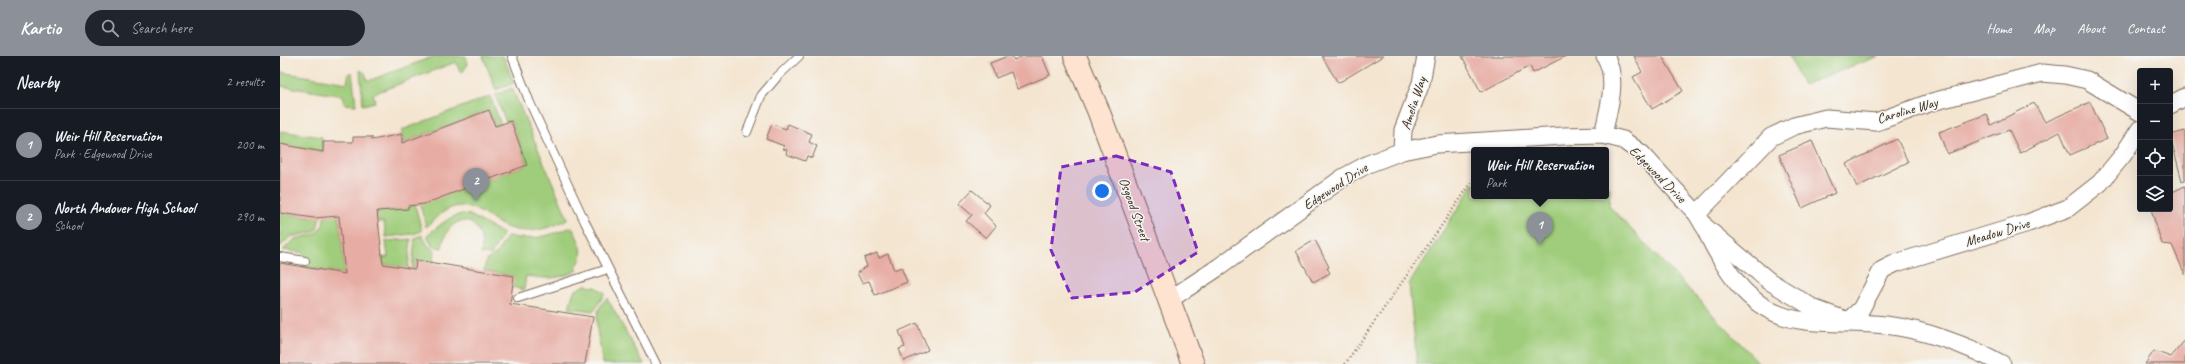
<!DOCTYPE html>
<meta charset="utf-8">
<style>
:root{--surface:#171b24;--page:#20242c;--text:#f1f3f6;--muted:#9ea1a6;--line:#363941;--accent:#8c9099}
body{margin:0;font-family:Caveat,sans-serif;background:var(--page);color:var(--text)}
.controls{position:absolute;right:12px;top:12px;display:grid;overflow:hidden;border-radius:4px;box-shadow:0 4px 16px #0002}
.controls button{width:36px;height:36px;display:grid;place-items:center;padding:0;border:0;border-bottom:1px solid var(--line);background:var(--surface);color:var(--text);font:20px sans-serif}
.you{position:absolute;left:822px;top:135px;width:14px;height:14px;margin:-10px;border:3px solid #fff;border-radius:50%;background:#1a73e8;box-shadow:0 0 0 6px #1a73e833}
.badge{display:grid;place-items:center;width:26px;height:26px;border-radius:50%;background:var(--accent);color:#fff;font-size:13px;font-weight:700}
.pin{position:absolute;translate:-50% -33px;filter:drop-shadow(0 1px 2px #0008)}
.pin::after{content:'';position:absolute;top:21px;width:14px;height:12px;background:inherit;clip-path:polygon(0 0,100% 0,50% 100%)}
.popup{position:absolute;left:1191px;top:91px;width:138px;height:52px;box-sizing:border-box;display:grid;place-content:center;border-radius:4px;background:var(--surface);filter:drop-shadow(0 1px 3px #0005);font-size:13px;white-space:nowrap;color:var(--muted)}
.popup b{font-size:15px;color:var(--text)}
.popup::after{content:'';position:absolute;left:50%;top:100%;margin-left:-8px;border:8px solid transparent;border-top-color:var(--surface)}
.list{margin:0;padding:0;list-style:none}
h2{display:flex;justify-content:space-between;align-items:center;height:52px;margin:0;padding:0 16px;font-size:17px}
h2 small{font-size:13px;font-weight:400;color:var(--muted)}
.list li{display:grid;grid-template-columns:26px 1fr auto;gap:12px;align-items:center;box-sizing:border-box;height:72px;padding:0 16px;border-top:1px solid var(--line)}
.list b{display:block;font-size:15px;white-space:nowrap}
.list p{margin:0;font-size:13px;white-space:nowrap;color:var(--muted)}
.list em{font-size:13px;font-style:normal;color:var(--muted)}
.icon{flex:none;width:22px;height:22px;fill:none;stroke:currentColor;stroke-width:2;stroke-linecap:round;stroke-linejoin:round}
.map{position:relative;flex:none;width:1905px;height:308px;overflow:hidden}
header{display:flex;align-items:center;gap:24px;box-sizing:border-box;height:56px;padding:0 20px;background:var(--accent);color:#fff}
header strong{font-size:19px}
nav{display:flex;gap:22px;margin-inline-start:auto;font-size:14px}
.search{width:280px;height:36px;background:var(--page);display:flex;align-items:center;gap:10px;box-sizing:border-box;padding:0 14px;border-radius:22px;color:var(--muted);font-size:15px}
main{display:flex}
aside{flex:1;background:var(--surface)}
.map>svg:first-child{display:block}
</style>
<header>
<strong>Kartio</strong>
<div class="search"><svg class="icon" aria-label="search" viewBox="0 0 24 24"><circle cx="10" cy="10" r="6"/><path d="M15 15l6 6"/></svg>Search here</div>
<nav><a>Home</a><a>Map</a><a>About</a><a>Contact</a></nav>
</header>
<main>
<aside>
<h2>Nearby<small>2 results</small></h2>
<ul class="list">
<li><span class="badge">1</span><div><b>Weir Hill Reservation</b><p>Park · Edgewood Drive</p></div><em>200 m</em></li>
<li><span class="badge">2</span><div><b>North Andover High School</b><p>School</p></div><em>290 m</em></li>
</ul>
</aside>
<div class="map">
<svg width="1905" height="308" viewBox="0 0 1905 308">
<rect width="100%" height="100%" fill="#f6f6f2"/>
<filter id="ink" filterUnits="userSpaceOnUse"><feTurbulence type="fractalNoise" baseFrequency=".025" numOctaves="2"/><feDisplacementMap in="SourceGraphic" scale="8" xChannelSelector="R" yChannelSelector="G"/><feConvolveMatrix kernelMatrix="1 2 1 2 8 2 1 2 1" color-interpolation-filters="sRGB"/></filter>
<filter id="wash" filterUnits="userSpaceOnUse"><feTurbulence type="fractalNoise" baseFrequency=".012" numOctaves="4" result="noise"/><feDisplacementMap in="SourceGraphic" scale="16" xChannelSelector="R" yChannelSelector="G"/><feGaussianBlur stdDeviation="0.9" result="paint"/><feColorMatrix in="noise" values="0 0 0 0 0 0 0 0 0 0 0 0 0 0 0 0 0 1.4 0 .05"/><feComposite in="paint" operator="in"/></filter>
<g filter="url(#wash)">
<rect width="100%" height="100%" fill="#f4e5d0"/>
<g fill="#a0cd7b" stroke="#6e7c4c">
<path d="M155 0H186L188 8 182 17 180 16 176 6 93 38 95 46 83 49 80 14 85 17 88 25Z"/>
<path d="M203 0H223L234 27 216 34Z"/>
<path d="M1509 0H1599L1523 29Z"/>
<path d="M0 16 67 27 69 17 72 16 76 49 64 48V40L0 30Z"/>
<path d="M232 32 288 163C271 172 251 178 232 173 209 167 191 139 165 155 158 159 153 166 146 171L140 148 247 109 231 65 226 66 215 39Z"/>
<path d="M210 40 221 69 215 70 209 54 122 87V74Z"/>
<path d="M0 75 42 81 43 96 0 88Z"/>
<path d="M1194 127V140H1326V131L1330 132 1329 150 1480 308H1137L1129 228Z"/>
<path d="M135 149 142 175 133 178 106 181 104 166H98L97 155 128 153V150Z"/>
<path d="M0 157 32 162 40 161 37 173 33 176 10 181 0 191Z"/>
<path d="M47 158 59 160 65 218 22 210 24 197 3 194 15 183 36 178 43 169 44 162 47 161Z"/>
<path d="M183 158 190 159 223 178 211 199 201 198C207 159 168 152 162 192L152 190 147 179C159 171 168 160 183 158Z"/>
<path d="M292 171C299 186 308 197 295 212L298 214C278 224 267 223 246 220L244 234 232 231 233 220 204 215 206 204 215 199 228 180C251 186 271 179 292 171Z"/>
<path d="M142 179 148 190 155 195 153 207 136 204 135 213H132L135 182Z"/>
<path d="M131 183 128 212 103 208 102 202 108 201 106 185Z"/>
<path d="M307 228V230L316 231 325 237 314 255 289 252 294 235Z"/>
<path d="M327 242 364 308H322C322 284 307 261 327 242Z"/>
</g>
<g id="blocks">
<g fill="#e7ada4">
<path d="M728 0H732L734 4 743 0H762L770 19 737 33 731 16 716 22 710 7Z"/>
<path d="M1042 0H1103L1058 27Z"/>
<path d="M1182 0H1286L1253 17 1250 10 1201 36Z"/>
<path d="M1354 0H1382L1403 35 1372 53 1353 21 1362 16Z"/>
<path d="M1810 46 1827 83 1790 99 1780 76 1740 97 1729 74 1667 98 1659 76 1707 58 1711 69 1754 47 1765 66Z"/>
<path d="M209 54 215 70 231 65 247 109 144 148 128 150V153L97 155 103 208 135 213 136 204 234 220 230 248 313 261 305 308H0V207L65 218 59 160 34 162 0 157V88L43 96V86H73V81H92V84L122 78V87Z"/>
<path d="M492 68 506 73 508 68 532 78 529 86 537 90 532 102 527 100 525 105 506 98 507 94 503 93 504 90 486 83Z"/>
<path d="M1905 75V124L1902 125 1890 79Z"/>
<path d="M1617 83 1628 106 1577 131 1566 108Z"/>
<path d="M1532 85 1555 137 1522 152 1499 99Z"/>
<path d="M1905 130V219L1892 189 1882 188 1871 153H1890V137Z"/>
<path d="M692 134 710 149 704 157 716 170 706 182 686 165 692 159 679 148Z"/>
<path d="M1035 184 1049 211 1047 212 1050 217 1033 226 1016 195Z"/>
<path d="M597 197 599 202 608 198 614 214 621 211 627 226 595 239 589 225 582 227 577 217 587 210 584 202Z"/>
<path d="M637 267 648 294 624 305 619 293 625 291 619 275Z"/>
<path d="M1905 284V308H1865L1874 295 1891 301Z"/>
</g>
</g>
</g>
<g filter="url(#ink)">
<use href="#blocks" fill-opacity="0" stroke="#7c6b5c" stroke-width="1"/>
<g fill="none" stroke-linecap="round" stroke-linejoin="round">
<g stroke="#7c6b5c" stroke-width="10">
<g id="lane">
<path d="M232 0 250 47 305 166 376 308"/>
<path d="M467 76 481 40 497 21 519 0"/>
<path d="M0 201 25 205"/>
<path d="M238 242 328 213"/>
</g>
</g>
<g stroke="#7c6b5c" stroke-width="19">
<g id="street">
<path d="M1890 49 1905 41"/>
<path d="M1323 79C1328 54 1339 23 1325 0"/>
<path d="M1122 95 1123 74 1141 27 1146 0"/>
<path d="M1417 158 1491 81 1514 70 1546 62 1596 66 1652 46 1762 17 1785 19 1807 24 1860 56"/>
<path d="M1427 177C1448 220 1472 259 1526 265 1552 268 1578 266 1605 269 1643 273 1689 290 1722 308"/>
<path d="M889 244 939 211 1064 121 1088 108 1122 95 1157 88 1283 80 1323 79 1343 84 1362 98 1417 158 1424 170 1489 225 1535 253 1568 265"/>
<path d="M1568 265 1581 253 1602 214 1616 207 1748 167 1788 152 1820 127 1843 99 1860 73"/>
</g>
</g>
<g stroke="#7c6b5c" stroke-width="24">
<path id="secondary" d="M795 0 818 54 913 308"/>
</g>
<path stroke="#7c6b5c" stroke-width="2.5" stroke-dasharray="1 3" stroke-linecap="butt" d="M1065 308 1194 123"/>
<use href="#lane" stroke="#fff" stroke-width="8"/>
<use href="#street" stroke="#fff" stroke-width="17"/>
<use href="#secondary" stroke="#fee3d1" stroke-width="22"/>
</g>
</g>
<path fill="#7b2cbf" fill-opacity="0.2" stroke="#7b2cbf" stroke-width="3" stroke-dasharray="8 5" stroke-linejoin="round" d="M836 100 891 116 918 196 855 236 792 242 771 194 781 111Z"/>
<g text-anchor="middle" stroke-width="3" stroke-linejoin="round" paint-order="stroke">
<g font-size="14" fill="#3b2a1e" stroke="#f6f6f2">
<text transform="translate(1133 47) rotate(-72)" y="5">Amelia Way</text>
<text transform="translate(1627 54) rotate(-16)" y="5">Caroline Way</text>
<text transform="translate(1378 118) rotate(45)" y="5">Edgewood Drive</text>
<text transform="translate(1055 130) rotate(-33)" y="5">Edgewood Drive</text>
<text transform="translate(855 153) rotate(70)" y="5">Osgood Street</text>
<text transform="translate(1717 176) rotate(-17)" y="5">Meadow Drive</text>
</g>
</g>
</svg>
<div class="controls">
<button>+</button>
<button>−</button>
<button><svg class="icon" aria-label="locate" viewBox="0 0 24 24"><circle cx="12" cy="12" r="6"/><path d="M12 2v4M12 18v4M2 12h4M18 12h4"/></svg></button>
<button><svg class="icon" aria-label="layers" viewBox="0 0 24 24"><path d="M12 4l9 5-9 5-9-5zM3 14l9 5 9-5"/></svg></button>
</div>
<div class="you"></div>
<div class="pin badge" style="left:1260px;top:189px">1</div>
<div class="popup"><b>Weir Hill Reservation</b>Park</div>
<div class="pin badge" style="left:196px;top:145px">2</div>
</div>
</main>
